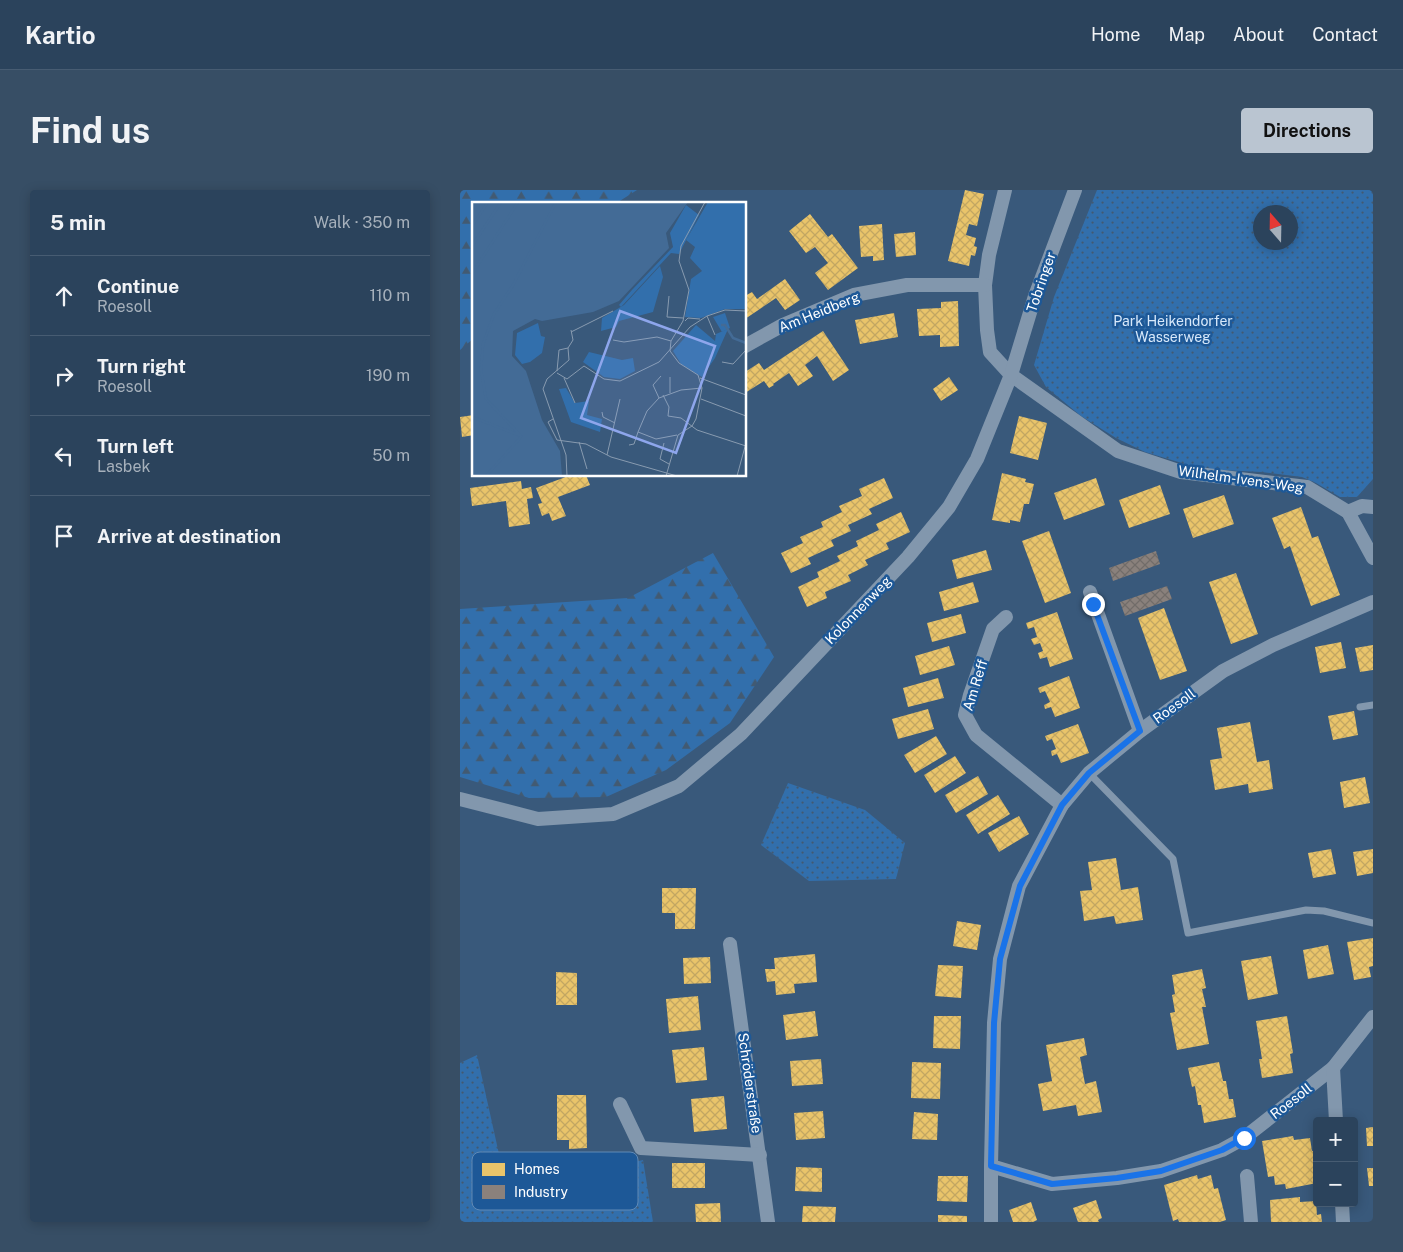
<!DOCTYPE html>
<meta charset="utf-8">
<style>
:root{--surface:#2b435c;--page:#374e65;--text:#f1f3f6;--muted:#a6b0bb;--line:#475c72;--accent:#bac5d1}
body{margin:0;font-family:"Public Sans",sans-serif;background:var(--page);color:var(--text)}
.controls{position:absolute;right:15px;bottom:15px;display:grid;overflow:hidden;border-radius:5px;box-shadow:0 2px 12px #0003}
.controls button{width:45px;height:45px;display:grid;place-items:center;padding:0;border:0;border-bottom:1px solid var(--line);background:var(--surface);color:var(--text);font:25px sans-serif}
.compass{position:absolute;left:793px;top:15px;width:45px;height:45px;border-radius:50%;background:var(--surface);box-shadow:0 2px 12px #0003;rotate:340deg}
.stop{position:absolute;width:15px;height:15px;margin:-11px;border:4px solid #1a73e8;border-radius:50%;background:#fff}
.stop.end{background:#1a73e8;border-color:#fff;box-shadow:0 1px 5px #0008}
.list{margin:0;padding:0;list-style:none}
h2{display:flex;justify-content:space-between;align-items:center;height:65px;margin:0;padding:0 20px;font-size:21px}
h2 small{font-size:16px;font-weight:400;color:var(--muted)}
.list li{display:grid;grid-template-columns:32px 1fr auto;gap:15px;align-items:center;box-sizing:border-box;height:80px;padding:0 20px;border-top:1px solid var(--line)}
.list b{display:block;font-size:19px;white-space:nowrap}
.list p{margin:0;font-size:16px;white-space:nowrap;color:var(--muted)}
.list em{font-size:16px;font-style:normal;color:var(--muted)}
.icon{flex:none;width:28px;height:28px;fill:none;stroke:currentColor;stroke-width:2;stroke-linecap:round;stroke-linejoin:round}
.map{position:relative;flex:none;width:913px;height:1032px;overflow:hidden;border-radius:5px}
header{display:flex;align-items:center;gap:30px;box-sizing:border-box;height:70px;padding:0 25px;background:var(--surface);border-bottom:1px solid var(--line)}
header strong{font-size:24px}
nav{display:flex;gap:28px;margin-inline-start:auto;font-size:18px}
.intro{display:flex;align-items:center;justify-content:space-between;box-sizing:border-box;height:120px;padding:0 30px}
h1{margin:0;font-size:35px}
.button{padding:12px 22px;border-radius:5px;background:var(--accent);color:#111;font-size:18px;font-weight:700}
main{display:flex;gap:30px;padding:0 30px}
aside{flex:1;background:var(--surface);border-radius:5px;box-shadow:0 2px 12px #0003}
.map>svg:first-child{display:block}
</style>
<header>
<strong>Kartio</strong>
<nav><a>Home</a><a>Map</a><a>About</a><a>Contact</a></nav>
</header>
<div class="intro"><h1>Find us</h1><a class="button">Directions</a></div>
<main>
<aside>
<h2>5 min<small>Walk · 350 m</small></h2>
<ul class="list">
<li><svg class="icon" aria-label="ahead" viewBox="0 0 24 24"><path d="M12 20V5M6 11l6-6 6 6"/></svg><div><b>Continue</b><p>Roesoll</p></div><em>110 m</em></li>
<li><svg class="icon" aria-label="right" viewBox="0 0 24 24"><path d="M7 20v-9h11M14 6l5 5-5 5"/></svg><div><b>Turn right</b><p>Roesoll</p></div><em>190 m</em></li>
<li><svg class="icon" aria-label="left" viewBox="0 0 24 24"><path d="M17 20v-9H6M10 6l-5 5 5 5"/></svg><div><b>Turn left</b><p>Lasbek</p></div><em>50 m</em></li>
<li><svg class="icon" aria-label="arrive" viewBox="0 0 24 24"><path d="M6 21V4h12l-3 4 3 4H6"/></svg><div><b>Arrive at destination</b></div></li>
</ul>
</aside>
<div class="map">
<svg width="913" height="1032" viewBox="0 0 913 1032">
<defs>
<pattern id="forest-firs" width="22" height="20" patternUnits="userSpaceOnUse" patternTransform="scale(1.25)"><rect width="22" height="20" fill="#326fac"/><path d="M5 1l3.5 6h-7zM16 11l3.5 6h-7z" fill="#425a72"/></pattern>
<pattern id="park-dots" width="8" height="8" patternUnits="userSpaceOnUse" patternTransform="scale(1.25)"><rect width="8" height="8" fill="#326fac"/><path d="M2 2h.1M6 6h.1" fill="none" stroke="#425a72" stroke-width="1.8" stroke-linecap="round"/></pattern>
<pattern id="homes-cross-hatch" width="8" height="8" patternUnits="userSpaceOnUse" patternTransform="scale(1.25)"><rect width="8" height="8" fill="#e9c46a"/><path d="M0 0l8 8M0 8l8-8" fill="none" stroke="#c2a662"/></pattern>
<pattern id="industry-cross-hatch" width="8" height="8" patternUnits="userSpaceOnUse" patternTransform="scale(1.25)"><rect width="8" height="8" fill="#8a817c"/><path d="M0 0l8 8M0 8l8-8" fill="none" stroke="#716c69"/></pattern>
</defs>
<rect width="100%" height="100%" fill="#39597b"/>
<g fill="url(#forest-firs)">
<path d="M0 0H177L155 14H14V148L0 160Z"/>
<path d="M253 363 314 467 270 533 206 580 146 607 69 608 0 587V419L168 408Z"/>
</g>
<g fill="url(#park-dots)" fill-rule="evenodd">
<path d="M637 0H913V289L897 307H880L856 293 842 287 801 282 742 279 685 262 656 248 621 226 586 197 574 175 594 107ZM801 22H831V52H801Z"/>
<path d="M328 593 405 620 445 653 436 689 349 691 301 655Z"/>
<path d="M17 865 43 982 140 980 183 970 193 1032H0V873Z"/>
</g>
<g fill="url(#homes-cross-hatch)">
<path d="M505 0 524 4 517 36 509 34 506 45 516 48 514 56 517 57 515 66 511 65 509 76 488 71Z"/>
<path d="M350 24 368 47 372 44 398 78 368 100 355 83 368 73 355 57 346 63 329 41Z"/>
<path d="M422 34 424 70 413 71V66L401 67 399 36Z"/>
<path d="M455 42 456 65 436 67 434 44Z"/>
<path d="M325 89 340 110 325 120 316 108 285 129V106L292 102 297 109Z"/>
<path d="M498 111 499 156 480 157V145L459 146 457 119 481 118V112Z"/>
<path d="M434 123 438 147 400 154 395 130Z"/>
<path d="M363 141 389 180 373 191 357 166 345 175 353 186 338 196 329 183 313 194 314 195 309 198 304 191 285 203V182L299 173 304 180Z"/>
<path d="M489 187 498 200 481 211 473 199Z"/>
<path d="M14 225V245L2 247 0 227Z"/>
<path d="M559 226 587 233 578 270 550 263Z"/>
<path d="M542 283 566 289 565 292 574 294 569 314H564L560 332 550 330V333L532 330Z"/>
<path d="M111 285H126L130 295 98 307 106 326 92 331 89 323 82 326 78 314 82 313 76 298Z"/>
<path d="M424 288 433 308 409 319 412 324 388 335 391 341 371 350 374 356 348 368 351 374 331 383 321 363 343 353 340 347 363 337 361 332 382 322 379 316 402 306 399 299Z"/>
<path d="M636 288 645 315 604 330 594 303Z"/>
<path d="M61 291 62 299 71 297 73 308 67 309 70 334 49 337 46 311 12 316 10 298Z"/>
<path d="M700 295 710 324 669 338 659 310Z"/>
<path d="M764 305 774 334 733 348 723 319Z"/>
<path d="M841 317 852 348 858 346 880 405 851 416 830 356 824 359 812 328Z"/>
<path d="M441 322 450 342 426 353 429 359 405 370 408 375 388 385 391 391 365 402 367 408 347 417 338 397 359 387 357 382 380 371 377 366 398 356 396 351 419 340 416 334Z"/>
<path d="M589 341 611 403 585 413 562 351Z"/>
<path d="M526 360 532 380 497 389 492 370Z"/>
<path d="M776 383 798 444 771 454 749 392Z"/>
<path d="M513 392 519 412 484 421 479 402Z"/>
<path d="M704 418 727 481 700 490 678 428Z"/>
<path d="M597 422 613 469 590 477 587 467 580 469 578 463 583 461 580 453 574 455 571 449 577 447 574 437 568 439 566 433Z"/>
<path d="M501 424 506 443 472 452 467 433Z"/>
<path d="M881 452 886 478 860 483 855 457Z"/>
<path d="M913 455V480L900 482 895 458Z"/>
<path d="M489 456 495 475 460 485 455 466Z"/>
<path d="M609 486 620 518 595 527 591 517 585 519 584 515 590 512 585 501 580 503 578 498Z"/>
<path d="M478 488 484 508 448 517 443 498Z"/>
<path d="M468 519 474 539 438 549 432 529Z"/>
<path d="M894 521 898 545 873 550 868 526Z"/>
<path d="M790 532 797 572 809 570 813 599 789 603 788 594 755 600 750 570 762 568 757 538Z"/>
<path d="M618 534 629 563 601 573 597 564 592 566 591 561 596 559 592 549 587 551 585 546Z"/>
<path d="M476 546 487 564 455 583 444 565Z"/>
<path d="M495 566 506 583 475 603 464 585Z"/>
<path d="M518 586 528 604 496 623 485 605Z"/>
<path d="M905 587 910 613 884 618 880 592Z"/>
<path d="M538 605 550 624 518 644 506 625Z"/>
<path d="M559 626 569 644 539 662 528 643Z"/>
<path d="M871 659 876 684 853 688 848 663Z"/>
<path d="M913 659V683L897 686 893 662Z"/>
<path d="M656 668 661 700 678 697 683 730 656 734 654 726 624 731 620 701 632 700 628 672Z"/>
<path d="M202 698H236L235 739H215V723H202Z"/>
<path d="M497 731 521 735 517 760 493 756Z"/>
<path d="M913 748V776L909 777 911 787 894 790 887 752Z"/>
<path d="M868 755 874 784 848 789 843 760Z"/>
<path d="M355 764 357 792 334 794 335 803 316 805 315 791 307 792 305 779H315L314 768Z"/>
<path d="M811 766 818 804 788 810 781 771Z"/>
<path d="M250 767 251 793 224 794 223 768Z"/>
<path d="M478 775 503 776 501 808 475 806Z"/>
<path d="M742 779 746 798 742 799 746 817H742L749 854 717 860 710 823 715 822 712 805 715 804 712 785Z"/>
<path d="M96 782 117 783V815H96Z"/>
<path d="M238 806 241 840 209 843 206 809Z"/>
<path d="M355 821 358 846 326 850 323 825Z"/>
<path d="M474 826H501L500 859 473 858Z"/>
<path d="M827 826 833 863 830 864 833 883 802 888 799 869H802L796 831Z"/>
<path d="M624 848 627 865 620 867 625 894 636 891 642 922 618 926 616 915 583 921 578 894 592 891 586 855Z"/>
<path d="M244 857 247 890 216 893 212 860Z"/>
<path d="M361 869 363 894 332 896 330 871Z"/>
<path d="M452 872 481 873 480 909 451 908Z"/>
<path d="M759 872 763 891H766L769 909H773L776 927 744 933 741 915H738L735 896 732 897 728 878Z"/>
<path d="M97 905H126L127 958 109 959V950H97Z"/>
<path d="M264 906 267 939 234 942 231 909Z"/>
<path d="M363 921 365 948 336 950 334 923Z"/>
<path d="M454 922 478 924 477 950 452 949Z"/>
<path d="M913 937V956H907L906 938Z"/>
<path d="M833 946 834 950 850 948 852 961 857 960V993L826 999 825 994 815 995 814 986 808 987 802 951Z"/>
<rect x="212" y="973" width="33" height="25"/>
<path d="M336 977 362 978V1002L335 1001Z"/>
<path d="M907 978H913V996H909Z"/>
<path d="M737 985 738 989 751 985 754 999 758 998 766 1030 760 1032H719L718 1029 713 1031 704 995Z"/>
<path d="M478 986H508L507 1012 477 1011Z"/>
<path d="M840 1007V1012L856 1011 857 1025 861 1024 862 1032H811L810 1010Z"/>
<path d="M636 1010 642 1028 638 1030 639 1032H618L613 1018Z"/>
<path d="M571 1012 577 1030 573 1032H553L549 1020Z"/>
<path d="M260 1013 261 1032H236L235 1014Z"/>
<path d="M343 1016 376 1017 375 1032H342Z"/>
<path d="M478 1025 507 1026V1032H478Z"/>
</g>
<g fill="url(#industry-cross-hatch)">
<path d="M696 361 700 374 653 391 649 378Z"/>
<path d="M707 396 712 409 665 426 660 412Z"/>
</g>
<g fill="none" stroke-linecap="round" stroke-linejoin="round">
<g stroke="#8297ad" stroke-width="7">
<path d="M900 517 913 515"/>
<path d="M629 583 713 669 728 743 846 720 864 721 913 733"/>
</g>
<g stroke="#8297ad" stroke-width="14">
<path d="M545 0 529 65 525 95 527 140 530 162 551 185 658 261 721 282 847 297 888 322 913 368"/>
<path d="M285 156 323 135 394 105 447 95H525"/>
<path d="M888 322 902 316 913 317"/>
<path d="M630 402 680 541"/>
<path d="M546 427 533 439 510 505 505 525 516 545 602 615"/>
<path d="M0 609 78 629 153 624 219 596 281 544 448 367 489 317 517 269 551 185 575 106 615 0"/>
<path d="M270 754 308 1032"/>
<path d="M873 878 784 948 762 960 701 981 657 988 592 994 531 976 534 833 540 769 559 696 602 615 629 583 680 541 763 481 813 455 913 412"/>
<path d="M160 914 181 958 300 965"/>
<path d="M876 931 873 878 913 827"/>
<path d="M531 976V1032"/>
<path d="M787 986 791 1032"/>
<path d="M882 1013 883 1032"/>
</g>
</g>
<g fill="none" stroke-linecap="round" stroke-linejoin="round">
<path stroke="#1a73e8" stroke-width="6" d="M633 414 680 541 629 583 602 615 560 696 540 769 534 833 531 976 592 994 657 988 701 981 762 960 784 948"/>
</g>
<g text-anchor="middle" stroke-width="5" stroke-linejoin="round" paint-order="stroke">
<g font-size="14" fill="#fff" stroke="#1d5897">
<text transform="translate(581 92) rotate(-71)" y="5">Tobringer</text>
<text transform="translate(359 122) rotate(-22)" y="5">Am Heidberg</text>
<text transform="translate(781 289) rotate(8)" y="5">Wilhelm-Ivens-Weg</text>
<text transform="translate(398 420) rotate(-46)" y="5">Kolonnenweg</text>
<text transform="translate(515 495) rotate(-73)" y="5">Am Reff</text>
<text transform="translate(714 516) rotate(-36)" y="5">Roesoll</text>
<text transform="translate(290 893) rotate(82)" y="5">Schröderstraße</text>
<text transform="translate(831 911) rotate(-38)" y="5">Roesoll</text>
</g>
<g font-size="14" fill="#d8e9fb" stroke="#1d5897">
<text x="713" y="136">Park Heikendorfer<tspan x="713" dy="16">Wasserweg</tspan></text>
</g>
</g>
<g transform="translate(12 12)">
<rect width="274" height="274" fill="#39597b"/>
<path d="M214 3 227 13 207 52 199 51 149 105 147 103 160 88 201 45 198 31ZM253 111 258 126 250 130 241 115Z" fill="#326fac"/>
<path d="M236 0H274V107H253L229 116 213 115 219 77 230 69 218 56 223 45 214 38ZM188 64 191 75 181 110 147 119 144 125 129 129 130 116 152 103ZM117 150 150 158 161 156 163 169 148 177 132 175 111 160Z" fill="#326fac"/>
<path d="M66 121 69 134 73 135 70 151 58 160 50 162 43 153 45 131ZM224 123 243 139 244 132 256 127 243 156 230 175 209 162 201 149ZM94 186 103 201 117 199 115 213 130 217 128 230 99 220 87 187Z" fill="#326fac"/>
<path d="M0 0H216L194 31 197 46 147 99 121 110 70 119 63 117 41 129 40 154 54 169 70 218 88 249 90 274H0Z" fill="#436b96"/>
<path fill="none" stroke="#436b96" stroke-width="2.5" d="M0 24 16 0M0 44 29 0M0 72 46 0M249 123H253L261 136 274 141M0 215 49 234M50 235 14 197 9 168 11 142 22 112 41 83 84 0M14 274 49 235"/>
<path fill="none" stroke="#889bb0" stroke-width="1" d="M197 94 195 115 211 116M235 114 243 133M213 119 216 116 228 117M99 130 141 109M141 138 152 140 185 135 199 139M198 149 199 139 211 119 217 88 207 59 209 44 233 0M250 160 261 162 274 148M85 169 87 148 96 146M85 171 95 177 112 164 132 177 148 179 187 160 218 125 235 114 253 108 274 109M198 175V191M92 176 103 201M228 176 274 193M191 193 197 205 196 214 209 216 225 228 274 244M187 196 181 183 189 174M229 197 274 214M130 210 131 215 143 221M81 217 76 220 85 238 114 242 139 255 205 274M205 233 184 237 166 230 175 209 187 196 209 188 230 186M107 240 115 267M192 241 188 257 197 262M157 243 162 242 166 230M135 253 148 197M95 274 94 253 71 187 75 177 97 158 96 146 101 138 99 128M194 274 206 233 220 224 224 217 230 186 226 173 207 161 198 149M265 274 274 241"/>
<path fill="#8ea6ec" fill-opacity="0.15" stroke="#8ea6ec" stroke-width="2.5" d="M148 109 243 144 204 251 109 216Z"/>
<rect width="274" height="274" fill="none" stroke="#fff" stroke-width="2.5"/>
</g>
<rect x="12" y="962" width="166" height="58" rx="8" fill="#1d5897" stroke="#618ab6" stroke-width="1"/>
<rect x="22" y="973" width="23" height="13" fill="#e9c46a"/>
<rect x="22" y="995" width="23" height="14" fill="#8a817c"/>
<g font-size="14" fill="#fff">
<text x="54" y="984">Homes</text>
<text x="54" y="1007">Industry</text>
</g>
</svg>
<div class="controls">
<button>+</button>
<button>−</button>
</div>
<svg class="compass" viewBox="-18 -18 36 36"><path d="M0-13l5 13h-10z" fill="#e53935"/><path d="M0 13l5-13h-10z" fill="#a6b0bb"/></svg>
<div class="stop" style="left:784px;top:948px"></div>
<div class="stop end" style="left:633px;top:414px"></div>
</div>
</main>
